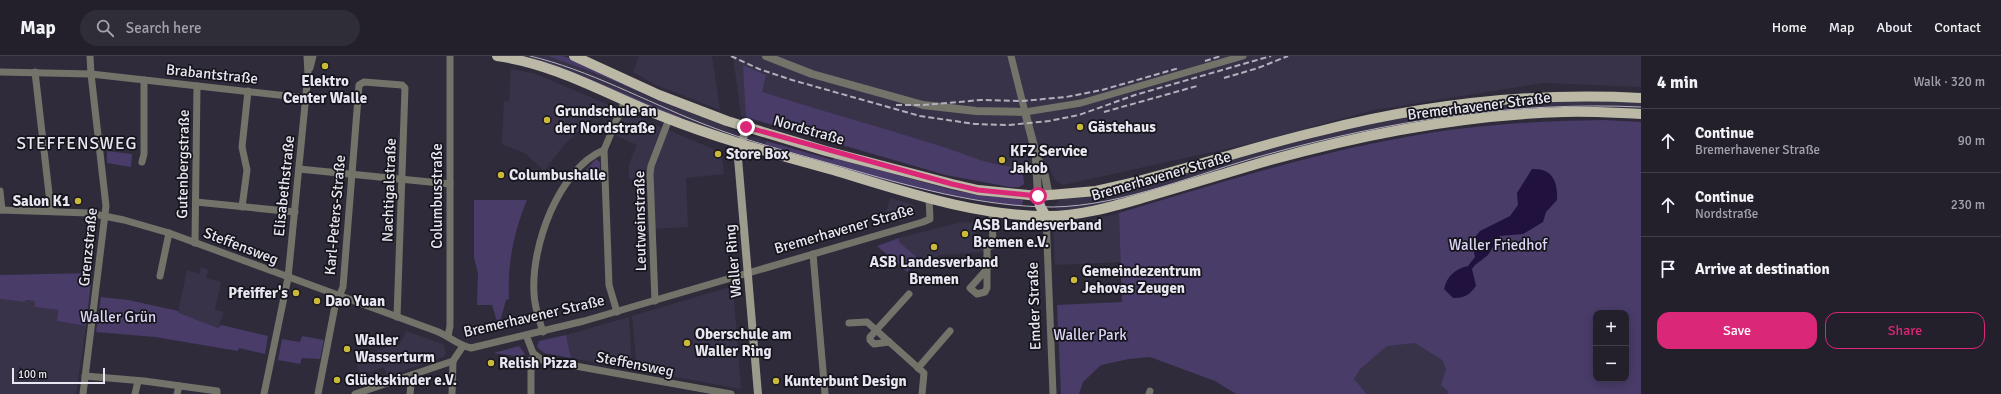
<!DOCTYPE html>
<meta charset="utf-8">
<style>
:root{--surface:#23202c;--page:#2f2d38;--text:#f1f3f6;--muted:#a3a3a9;--line:#403e48;--accent:#db2777}
body{margin:0;font-family:Signika,sans-serif;background:var(--page);color:var(--text)}
.controls{position:absolute;right:12px;bottom:12px;display:grid;overflow:hidden;border-radius:8px;box-shadow:0 2px 10px #0003}
.controls button{width:36px;height:36px;display:grid;place-items:center;padding:0;border:0;border-bottom:1px solid var(--line);background:var(--surface);color:var(--text);font:20px sans-serif}
.scale{position:absolute;left:12px;bottom:10px;width:93px;box-sizing:border-box;padding-left:4px;border:2px solid #e8e6f1;border-top:0;font-size:11px;line-height:14px;white-space:nowrap;color:#e8e6f1;-webkit-text-stroke:3px #16151c;paint-order:stroke}
.stop{position:absolute;width:12px;height:12px;margin:-9px;border:3px solid #db2777;border-radius:50%;background:#fff}
.stop.end{background:#db2777;border-color:#fff;box-shadow:0 1px 4px #0008}
.list{margin:0;padding:0;list-style:none}
h2{display:flex;justify-content:space-between;align-items:center;height:52px;margin:0;padding:0 16px;font-size:17px}
h2 small{font-size:13px;font-weight:400;color:var(--muted)}
.list li{display:grid;grid-template-columns:26px 1fr auto;gap:12px;align-items:center;box-sizing:border-box;height:64px;padding:0 16px;border-top:1px solid var(--line)}
.list b{display:block;font-size:15px;white-space:nowrap}
.list p{margin:0;font-size:13px;white-space:nowrap;color:var(--muted)}
.list em{font-size:13px;font-style:normal;color:var(--muted)}
.actions{display:flex;gap:8px;padding:12px 16px}
.actions a{flex:1;padding:9px 0;border:1px solid var(--accent);border-radius:12px;text-align:center;font-size:14px;color:var(--accent)}
.actions .main{background:var(--accent);color:#fff}
.icon{flex:none;width:22px;height:22px;fill:none;stroke:currentColor;stroke-width:2;stroke-linecap:round;stroke-linejoin:round}
.map{position:relative;flex:none;width:1641px;height:338px;overflow:hidden}
header{display:flex;align-items:center;gap:24px;box-sizing:border-box;height:56px;padding:0 20px;background:var(--surface);border-bottom:1px solid var(--line)}
header strong{font-size:19px}
nav{display:flex;gap:22px;margin-inline-start:auto;font-size:14px}
.search{width:280px;height:36px;background:var(--page);display:flex;align-items:center;gap:10px;box-sizing:border-box;padding:0 14px;border-radius:22px;color:var(--muted);font-size:15px}
main{display:flex}
aside{flex:1;background:var(--surface)}
.map>svg:first-child{display:block}
</style>
<header>
<strong>Map</strong>
<div class="search"><svg class="icon" aria-label="search" viewBox="0 0 24 24"><circle cx="10" cy="10" r="6"/><path d="M15 15l6 6"/></svg>Search here</div>
<nav><a>Home</a><a>Map</a><a>About</a><a>Contact</a></nav>
</header>
<main>
<div class="map">
<svg width="1641" height="338" viewBox="0 0 1641 338">
<rect width="100%" height="100%" fill="#2f2b3b"/>
<g fill="#39334a">
<path d="M523 0H548L571 8 683 55 685 53 727 70V72L766 85 765 90 680 64 681 61 569 14Z"/>
<path d="M639 0H712L720 54 656 29 633 16Z"/>
<path d="M733 0H1641V31L1543 27 1374 54 1253 87 1063 129 1054 123 1049 111 1023 112 1024 128 1019 131H1010L946 119 741 60Z"/>
<path d="M511 13 536 18 720 96 722 100 724 118 686 122 688 171 649 173 646 123H629V108L637 89 607 76 613 60 601 54 564 89 544 115 526 98 502 88 504 45 509 46Z"/>
<path d="M1641 45V55L1413 69 1086 153 1060 155 1054 151 1061 142 1119 135 1234 100 1407 60 1501 46Z"/>
<path d="M890 142 914 149 916 156 912 160 889 165 886 156Z"/>
<path d="M1119 157 1121 206 1055 209 1053 172 1055 170 1092 164Z"/>
<path d="M961 166 975 167 976 183H985V196L939 199 936 202 919 203 899 186V182Z"/>
<path d="M201 211 208 214 206 222 221 226 215 254 224 256 218 272 178 257 187 214 199 218Z"/>
<path d="M733 230 741 333 637 314 632 260Z"/>
<path d="M0 243 25 246 26 244 36 245 35 251 58 254 57 265 86 270 76 338H0Z"/>
<path d="M629 261 632 313 571 302 566 279Z"/>
<path d="M406 275 443 288 446 296 444 301 387 320 384 311 360 319 356 306 358 304 377 297V294L400 288Z"/>
<path d="M1422 283 1457 306 1447 338H1367L1354 323 1351 299 1383 285Z"/>
</g>
<g fill="#493c69" fill-rule="evenodd">
<path d="M516 0 547 6 569 14 681 61 680 64Z"/>
<path d="M548 0H562L570 2 685 53 684 55 592 16Z"/>
<path d="M743 9 766 19 762 36C821 55 881 71 940 90 971 100 989 110 1022 112L1024 128 1019 131H1010L946 119 746 61Z"/>
<path d="M1603 64 1641 66V338H1447L1448 335 1441 329 1446 313 1442 304 1415 287 1387 290 1360 313 1354 323 1367 338H1236L1215 325 1150 301 1129 303 1101 309 1083 326 1079 338H1061L1057 249 1122 246 1119 157C1221 126 1323 94 1429 77 1486 68 1545 65 1603 64ZM1596 257H1626V323H1596Z"/>
<path d="M766 85 833 104 834 102 956 135 1023 144 1022 150C933 141 850 115 765 90Z"/>
<path d="M107 95 132 98 131 111 107 107Z"/>
<path d="M596 103 600 106V126L580 120Z"/>
<path d="M474 144H527C514 175 507 209 509 243L506 244 501 262 504 273 500 275 492 249H477L478 217 474 202Z"/>
<path d="M899 182V186L919 203 907 216 877 190Z"/>
<path d="M92 217 86 270 57 265 58 254 35 251V245L26 244 25 246 0 243V219Z"/>
<path d="M101 241 128 244 178 255 179 257 218 272 221 269 268 280 265 298 239 292 238 295 155 281 96 276Z"/>
<path d="M566 279 571 302 544 297 537 291 539 285Z"/>
<path d="M302 280 324 284 320 303 302 302 300 308 278 304 282 283 300 286Z"/>
<path d="M519 290 525 298 522 301 494 297Z"/>
</g>
<path fill="#21113e" d="M1532 113C1552 112 1558 125 1557 144L1546 156 1543 166 1523 178 1500 180 1488 199 1475 209 1472 213 1476 230C1469 239 1465 242 1453 242L1444 233C1447 220 1455 213 1468 210L1475 201 1472 185 1480 175 1510 160 1518 149 1517 137Z"/>
<g fill="none" stroke-linecap="round" stroke-linejoin="round">
<g stroke="#74736a" stroke-width="7">
<path d="M1011 0 1025 56 1081 47 1243 0"/>
<path d="M310 12 313 0"/>
<path d="M0 16 91 18 306 42"/>
<path d="M35 16 51 155"/>
<path d="M604 94 609 229 617 256"/>
<path d="M142 106 144 98V24"/>
<path d="M299 113 450 128"/>
<path d="M0 135 2 154"/>
<path d="M196 146 295 156"/>
<path d="M242 151 247 114 242 91 248 35"/>
<path d="M0 154 89 157 124 164 169 177 436 275C449 280 458 289 471 292L584 265 923 166 930 163 929 142"/>
<path d="M1046 160 1053 338"/>
<path d="M195 187 197 30"/>
<path d="M813 198 825 338"/>
<path d="M987 213 970 232 977 238 985 236 987 232V192L993 189 992 155"/>
<path d="M160 220 169 177"/>
<path d="M655 245 650 118 651 110 669 63"/>
<path d="M849 267 867 266 924 317 922 338"/>
<path d="M543 276C539 263 534 250 534 237 531 191 558 113 604 94L625 44"/>
<path d="M526 279 533 297 542 304 731 338"/>
<path d="M448 280 450 270V0"/>
<path d="M889 286 874 288 870 284V281L909 238"/>
<path d="M918 312 950 275"/>
<path d="M85 320 144 325 217 335V338"/>
<path d="M83 338 106 150 91 18 90 0"/>
<path d="M135 338 138 325"/>
<path d="M177 338 179 330"/>
<path d="M264 338 288 222 308 18 307 0"/>
<path d="M318 338 335 250 343 231 359 29 364 26 402 29 405 32 397 261"/>
<path d="M355 338 453 305 463 290"/>
<path d="M410 338 412 319"/>
<path d="M452 338 453 305"/>
<path d="M531 338V304L536 300"/>
<path d="M1149 338 1150 335"/>
</g>
<g stroke="#74736a" stroke-width="8">
<path d="M766 0 812 18 923 49 976 55 1025 56 1036 98 1045 120 1049 140"/>
<path d="M1036 103 1038 140"/>
</g>
<path stroke="#9c9b8c" stroke-width="8" d="M746 71 738 102 758 338"/>
<g stroke="#bbb9a6" stroke-width="10">
<path d="M497 0C559 9 607 39 664 61 719 83 776 98 833 114 903 135 974 160 1048 160 1081 160 1114 150 1146 141 1184 130 1222 118 1260 107 1358 79 1462 59 1564 56 1590 55 1615 57 1641 58"/>
<path d="M574 0 659 39 727 65 826 95 952 128 978 134 1038 140 1096 135 1127 128C1192 112 1255 90 1320 75 1426 48 1532 36 1641 42"/>
<path d="M1038 140 1040 150 1046 160"/>
</g>
<path stroke="#b3b0bc" stroke-width="1" d="M530 0C589 14 645 45 701 67 746 85 793 97 839 110 909 130 980 151 1053 151 1123 150 1198 117 1265 99 1388 65 1514 45 1641 51"/>
<g stroke="#b3b0bc" stroke-width="2" stroke-dasharray="6 3" stroke-linecap="butt">
<path d="M731 0 759 13 792 24 920 60 975 68 1009 69 1049 65 1079 59 1135 39 1271 0"/>
<path d="M1205 5 1221 0"/>
<path d="M1224 22 1258 12 1288 0"/>
<path d="M896 49H923L981 44 1022 45 1066 41 1102 34 1179 12"/>
<path d="M1104 56 1197 30"/>
</g>
</g>
<g fill="none" stroke-linecap="round" stroke-linejoin="round">
<path stroke="#db2777" stroke-width="5" d="M746 71 952 128 978 134 1038 140"/>
</g>
<g fill="#cbba39" stroke="#16151c" stroke-width="1.5">
<circle cx="325" cy="10" r="4"/>
<circle cx="547" cy="64" r="4"/>
<circle cx="1080" cy="71" r="4"/>
<circle cx="718" cy="98" r="4"/>
<circle cx="1002" cy="104" r="4"/>
<circle cx="501" cy="119" r="4"/>
<circle cx="78" cy="145" r="4"/>
<circle cx="965" cy="178" r="4"/>
<circle cx="934" cy="191" r="4"/>
<circle cx="1074" cy="224" r="4"/>
<circle cx="296" cy="237" r="4"/>
<circle cx="317" cy="245" r="4"/>
<circle cx="687" cy="287" r="4"/>
<circle cx="347" cy="293" r="4"/>
<circle cx="491" cy="307" r="4"/>
<circle cx="337" cy="324" r="4"/>
<circle cx="776" cy="325" r="4"/>
</g>
<g text-anchor="middle" stroke-width="3.5" stroke-linejoin="round" paint-order="stroke">
<g font-size="15" fill="#e8e6f1" stroke="#16151c">
<text transform="translate(212 18) rotate(6)" y="5">Brabantstraße</text>
<text transform="translate(1479 50) rotate(-7)" y="5">Bremerhavener Straße</text>
<text transform="translate(809 74) rotate(16)" y="5">Nordstraße</text>
<text transform="translate(183 108) rotate(-89)" y="5">Gutenbergstraße</text>
<text transform="translate(1161 120) rotate(-16)" y="5">Bremerhavener Straße</text>
<text transform="translate(284 130) rotate(-84)" y="5">Elisabethstraße</text>
<text transform="translate(389 134) rotate(-88)" y="5">Nachtigalstraße</text>
<text transform="translate(437 140) rotate(-90)" y="5">Columbusstraße</text>
<text transform="translate(335 159) rotate(-85)" y="5">Karl-Peters-Straße</text>
<text transform="translate(640 165) rotate(-91)" y="5">Leutweinstraße</text>
<text transform="translate(844 173) rotate(-16)" y="5">Bremerhavener Straße</text>
<text transform="translate(241 190) rotate(21)" y="5">Steffensweg</text>
<text transform="translate(88 191) rotate(-84)" y="5">Grenzstraße</text>
<text transform="translate(733 205) rotate(-95)" y="5">Waller Ring</text>
<text transform="translate(1034 250) rotate(-92)" y="5">Emder Straße</text>
<text transform="translate(534 260) rotate(-13)" y="5">Bremerhavener Straße</text>
<text transform="translate(635 308) rotate(11)" y="5">Steffensweg</text>
</g>
<g font-size="15" font-weight="bold" fill="#e8e6f1" stroke="#16151c" text-anchor="start">
<text x="325" y="30" text-anchor="middle">Elektro<tspan x="325" dy="17">Center Walle</tspan></text>
<text x="555" y="60">Grundschule an<tspan x="555" dy="17">der Nordstraße</tspan></text>
<text x="1088" y="76">Gästehaus</text>
<text x="1010" y="100">KFZ Service<tspan x="1010" dy="17">Jakob</tspan></text>
<text x="726" y="103">Store Box</text>
<text x="509" y="124">Columbushalle</text>
<text x="70" y="150" text-anchor="end">Salon K1</text>
<text x="973" y="174">ASB Landesverband<tspan x="973" dy="17">Bremen e.V.</tspan></text>
<text x="934" y="211" text-anchor="middle">ASB Landesverband<tspan x="934" dy="17">Bremen</tspan></text>
<text x="1082" y="220">Gemeindezentrum<tspan x="1082" dy="17">Jehovas Zeugen</tspan></text>
<text x="288" y="242" text-anchor="end">Pfeiffer's</text>
<text x="325" y="250">Dao Yuan</text>
<text x="695" y="283">Oberschule am<tspan x="695" dy="17">Waller Ring</tspan></text>
<text x="355" y="289">Waller<tspan x="355" dy="17">Wasserturm</tspan></text>
<text x="499" y="312">Relish Pizza</text>
<text x="345" y="329">Glückskinder e.V.</text>
<text x="784" y="330">Kunterbunt Design</text>
</g>
<g font-size="15" fill="#ddd6f7" stroke="#16151c">
<text x="1498" y="194">Waller Friedhof</text>
<text x="118" y="266">Waller Grün</text>
<text x="1090" y="284">Waller Park</text>
</g>
<g font-size="17" letter-spacing="1" fill="#e8e6f1" stroke="#16151c">
<text x="77" y="93">STEFFENSWEG</text>
</g>
</g>
</svg>
<div class="controls">
<button>+</button>
<button>−</button>
</div>
<div class="scale">100 m</div>
<div class="stop" style="left:1038px;top:140px"></div>
<div class="stop end" style="left:746px;top:71px"></div>
</div>
<aside>
<h2>4 min<small>Walk · 320 m</small></h2>
<ul class="list">
<li><svg class="icon" aria-label="ahead" viewBox="0 0 24 24"><path d="M12 20V5M6 11l6-6 6 6"/></svg><div><b>Continue</b><p>Bremerhavener Straße</p></div><em>90 m</em></li>
<li><svg class="icon" aria-label="ahead" viewBox="0 0 24 24"><path d="M12 20V5M6 11l6-6 6 6"/></svg><div><b>Continue</b><p>Nordstraße</p></div><em>230 m</em></li>
<li><svg class="icon" aria-label="arrive" viewBox="0 0 24 24"><path d="M6 21V4h12l-3 4 3 4H6"/></svg><div><b>Arrive at destination</b></div></li>
</ul>
<div class="actions"><a class="main">Save</a><a>Share</a></div>
</aside>
</main>
